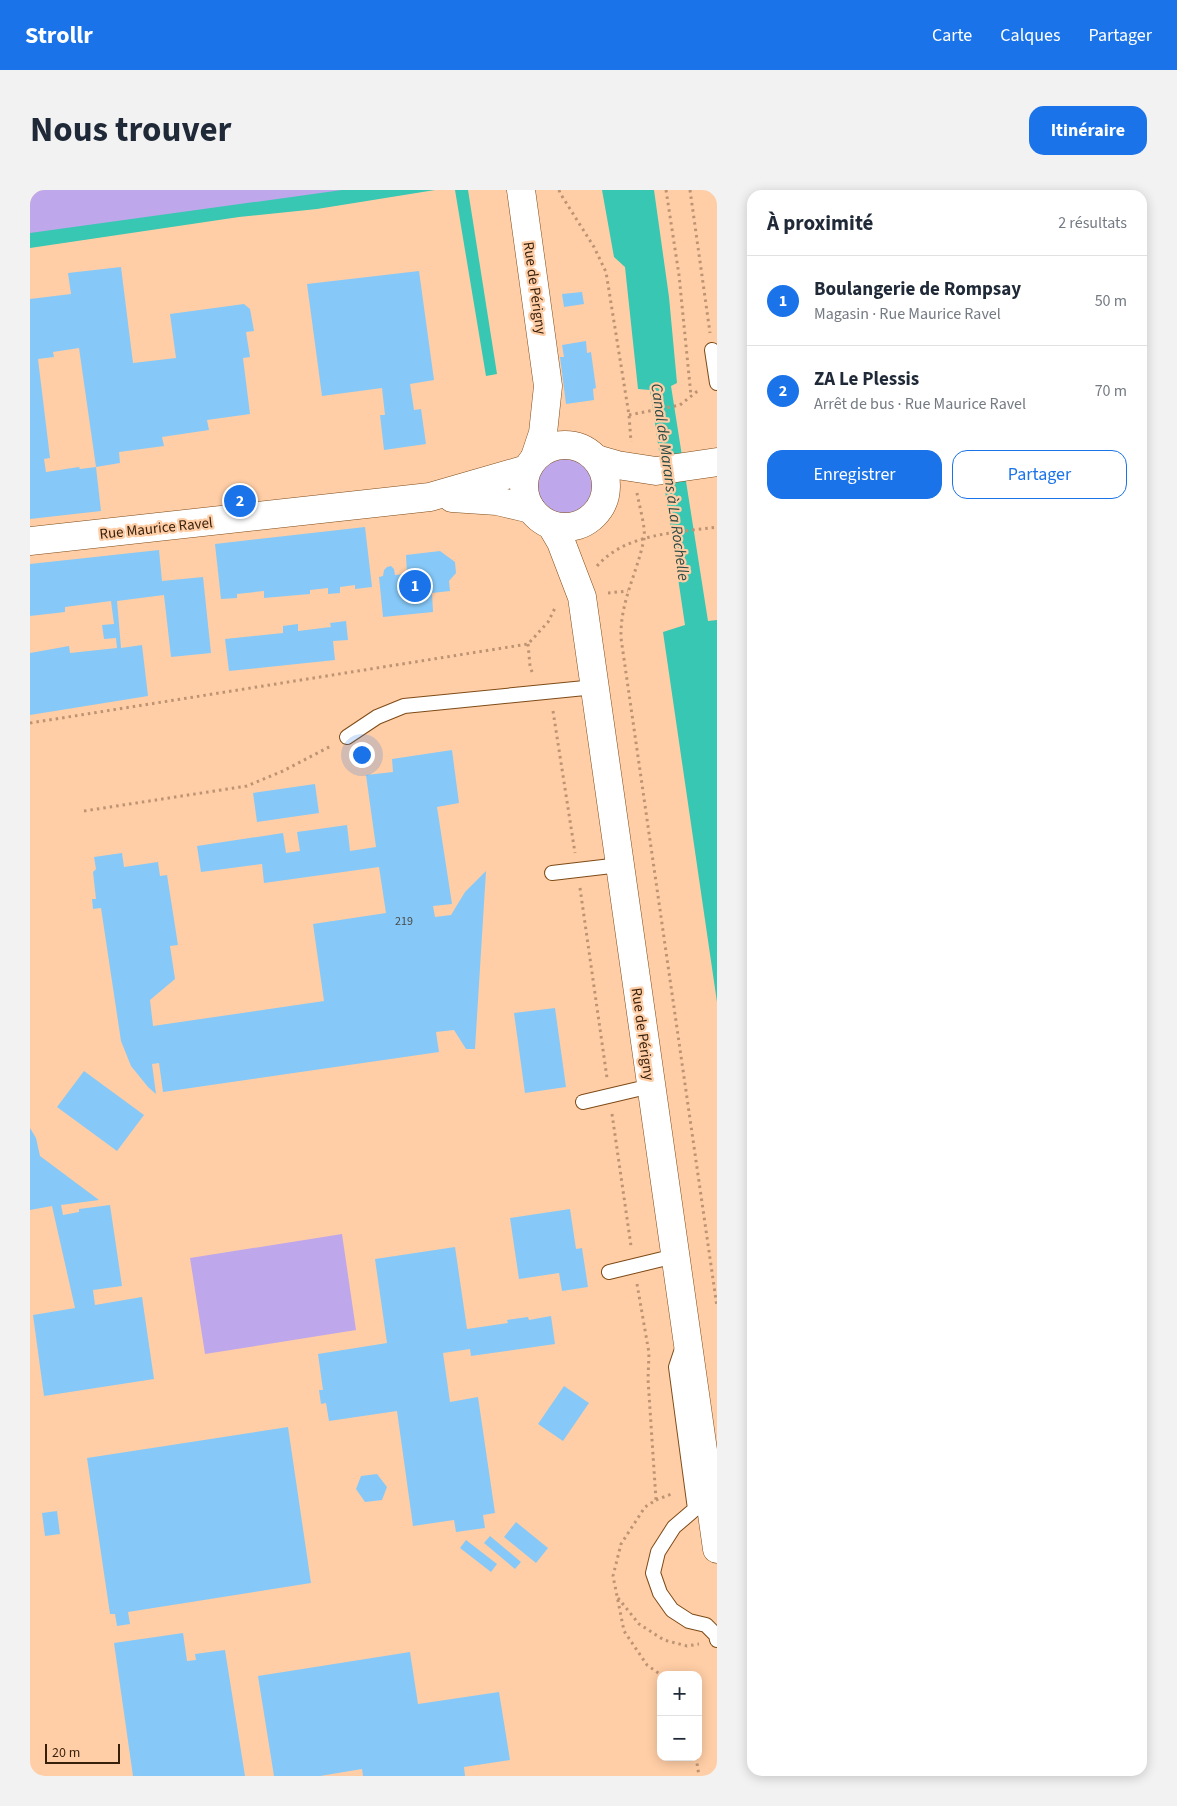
<!DOCTYPE html>
<html lang="fr">
<meta charset="utf-8">
<style>
:root{--surface:#fff;--page:#f2f2f3;--text:#1f2937;--muted:#747a83;--line:#e0e1e3;--accent:#1a73e8}
body{margin:0;font-family:"Source Sans 3",sans-serif;background:var(--page);color:var(--text)}
.controls{position:absolute;right:15px;bottom:15px;display:grid;overflow:hidden;border-radius:10px;box-shadow:0 2px 12px #0003}
.controls button{width:45px;height:45px;display:grid;place-items:center;padding:0;border:0;border-bottom:1px solid var(--line);background:var(--surface);color:var(--text);font:25px sans-serif}
.scale{position:absolute;left:15px;bottom:12px;width:75px;box-sizing:border-box;padding-left:5px;border:2px solid #361f0b;border-top:0;font-size:14px;line-height:18px;white-space:nowrap;color:#361f0b;-webkit-text-stroke:4px #ffcea6;paint-order:stroke}
.you{position:absolute;left:331px;top:564px;width:18px;height:18px;margin:-12px;border:4px solid #fff;border-radius:50%;background:#1a73e8;box-shadow:0 0 0 8px #1a73e833}
.badge{display:grid;place-items:center;width:32px;height:32px;border-radius:50%;background:var(--accent);color:#fff;font-size:16px;font-weight:700}
.pin{position:absolute;translate:-50% -50%;border:2px solid #fff;box-shadow:0 1px 5px #0006}
.list{margin:0;padding:0;list-style:none}
h2{display:flex;justify-content:space-between;align-items:center;height:65px;margin:0;padding:0 20px;font-size:21px}
h2 small{font-size:16px;font-weight:400;color:var(--muted)}
.list li{display:grid;grid-template-columns:32px 1fr auto;gap:15px;align-items:center;box-sizing:border-box;height:90px;padding:0 20px;border-top:1px solid var(--line)}
.list b{display:block;font-size:19px;white-space:nowrap}
.list p{margin:0;font-size:16px;white-space:nowrap;color:var(--muted)}
.list em{font-size:16px;font-style:normal;color:var(--muted)}
.actions{display:flex;gap:10px;padding:15px 20px}
.actions a{flex:1;padding:11px 0;border:1px solid var(--accent);border-radius:15px;text-align:center;font-size:18px;color:var(--accent)}
.actions .main{background:var(--accent);color:#fff}
.map{position:relative;flex:none;width:687px;height:1586px;overflow:hidden;border-radius:15px}
header{display:flex;align-items:center;gap:30px;box-sizing:border-box;height:70px;padding:0 25px;background:var(--accent);color:#fff}
header strong{font-size:24px}
nav{display:flex;gap:28px;margin-inline-start:auto;font-size:18px}
.intro{display:flex;align-items:center;justify-content:space-between;box-sizing:border-box;height:120px;padding:0 30px}
h1{margin:0;font-size:35px}
.button{padding:12px 22px;border-radius:15px;background:var(--accent);color:#fff;font-size:18px;font-weight:700}
main{display:flex;gap:30px;padding:0 30px}
aside{flex:1;background:var(--surface);border-radius:15px;box-shadow:0 2px 12px #0003}
.map>svg:first-child{display:block}
</style>
<header>
<strong>Strollr</strong>
<nav><a>Carte</a><a>Calques</a><a>Partager</a></nav>
</header>
<div class="intro"><h1>Nous trouver</h1><a class="button">Itinéraire</a></div>
<main>
<div class="map">
<svg width="687" height="1586" viewBox="0 0 687 1586">
<rect width="100%" height="100%" fill="#ffcea6"/>
<g fill="#bfa7eb">
<path d="M0 0H346L0 50Z"/>
<circle cx="534" cy="296" r="32"/>
<path d="M312 1044 326 1140 175 1164 160 1068Z"/>
</g>
<g fill="#37c7b2">
<path d="M312 0H405L287 19 209 27 0 58V43Z"/>
<path d="M425 0H438L467 184 456 186Z"/>
<path d="M572 0H624L639 107 647 193 641 196 678 431 687 430V812L633 442 655 435 620 200 608 199 595 77 584 67Z"/>
</g>
<g fill="#86c9f8" fill-rule="evenodd">
<path d="M91 77 103 173 146 168 140 124 214 114 220 119 224 141 216 142 220 167 213 168 220 224 177 230 179 240 132 247 134 256 89 262 90 273 66 277 71 321 0 329V109L41 104 38 83ZM49 158 66 277 50 279 49 277 16 282 14 269 20 268 8 169 24 167 23 162Z"/>
<path d="M389 81 404 190 380 194 384 220 391 219 396 254 354 260 350 225H355L352 198 292 206 277 94Z"/>
<path d="M552 102 554 114 534 117 532 104Z"/>
<path d="M556 151 557 163 561 162 566 198 563 199 564 210 536 214 530 167H534L532 155Z"/>
<path d="M335 337 342 397 325 399V395L310 397V403L298 404V398L280 400V404L234 408V401L207 404V408L191 409 185 354Z"/>
<path d="M129 360 132 391 173 387 181 463 141 467 134 405 87 411 91 458 112 455 118 506 0 525V463L39 456 40 463 87 458 86 448 74 449 72 435 84 434 81 411 35 417V422L0 426V374Z"/>
<path d="M410 361 425 372 426 383 419 391 420 401 402 403 403 422 353 427 349 387 353 386 354 380 357 377 361 376 364 379 365 385 377 384 376 365Z"/>
<path d="M316 431 318 450 303 451 305 470 199 481 195 449 253 443V436L268 434V441L301 437 300 433Z"/>
<path d="M422 560 429 613 407 617 422 714 403 716 405 727 421 725 435 702 456 681 445 859H436L424 840 406 842 409 862 133 902 129 873 122 874 126 904 118 897 101 876 91 851 71 718 63 719 62 709H66L63 682 66 679 64 667 92 663 94 677 128 672 130 686 137 685 148 755 140 756 145 789 120 810 123 836 294 811 283 734 356 723 349 677 234 693 232 674 171 682 167 656 253 643 256 663 270 661 267 642 317 635 320 661 346 657 336 585 363 582 362 569Z"/>
<path d="M285 594 289 623 227 632 223 603Z"/>
<path d="M525 818 536 897 495 903 484 823Z"/>
<path d="M54 881 114 925 87 961 27 917Z"/>
<path d="M0 938 6 948 10 966 69 1010 31 1015 33 1025 49 1022V1019L80 1015 92 1096 63 1100 65 1115 112 1107 124 1189 14 1206 3 1125 45 1118 22 1016 0 1020Z"/>
<path d="M540 1019 546 1059 552 1058 558 1097 532 1101 529 1083 489 1089 480 1028Z"/>
<path d="M425 1057 437 1139 478 1133 477 1130 498 1127 499 1130 521 1126 525 1154 441 1166 440 1159 413 1163 420 1212 448 1207 465 1323 453 1325 455 1338 426 1342 424 1330 383 1336 367 1221 299 1231 296 1213 291 1214 289 1200H293L288 1164 357 1153 345 1069Z"/>
<path d="M534 1196 559 1213 533 1251 508 1234Z"/>
<path d="M258 1237 281 1393 98 1422 100 1434 87 1436 85 1424H80L57 1268Z"/>
<path d="M347 1284 357 1297 352 1310 335 1312 326 1299 331 1286Z"/>
<path d="M27 1321 30 1344 15 1346 12 1323Z"/>
<path d="M486 1332 518 1358 506 1373 474 1347Z"/>
<path d="M460 1346 491 1372 485 1379 454 1353Z"/>
<path d="M436 1350 467 1374 461 1382 430 1358Z"/>
<path d="M153 1443 157 1471 166 1470 165 1464 195 1460 215 1586H103L84 1453Z"/>
<path d="M380 1462 388 1514 469 1502 480 1570 434 1577 435 1586H333L332 1579 290 1586H244L228 1486Z"/>
</g>
<g fill="none" stroke-linecap="round" stroke-linejoin="round">
<g stroke="#7e4a16" stroke-width="16">
<g id="service">
<path d="M682 160 687 193"/>
<path d="M317 547 347 527 374 516 565 497"/>
<path d="M522 683 590 675"/>
<path d="M553 912 621 896"/>
<path d="M579 1082 645 1066"/>
<path d="M653 1156 646 1177 665 1319 644 1337 628 1362 623 1383 630 1403 642 1420 659 1431 676 1435 686 1445 687 1450"/>
</g>
</g>
<g stroke="#7e4a16" stroke-width="29">
<g id="tertiary">
<path d="M491 0 518 196 513 243 505 267"/>
<circle cx="535" cy="296" r="41"/>
<path d="M566 269 587 275 626 281 687 272"/>
<path d="M422 308 467 311 501 319"/>
<path d="M521 335 531 352 552 407 687 1359"/>
<path d="M0 351 400 307 497 279"/>
</g>
</g>
<g stroke="#bd9473" stroke-width="3" stroke-dasharray="2.5 4" stroke-linecap="butt">
<path d="M529 0 530 3 564 57 576 82 599 225 601 252"/>
<path d="M636 0 649 85 661 206"/>
<path d="M660 0 680 143"/>
<path d="M599 225 650 215 670 199"/>
<path d="M607 303C609 315 616 338 614 349 607 384 590 411 591 448L687 1117"/>
<path d="M567 376C596 343 646 343 687 337"/>
<path d="M578 403 598 401"/>
<path d="M498 454 500 476 503 485"/>
<path d="M523 521 545 663"/>
<path d="M0 533 498 454 518 432 526 416"/>
<path d="M54 621 217 596 253 581 301 556"/>
<path d="M550 698 577 888"/>
<path d="M582 924 601 1056"/>
<path d="M607 1094 619 1163 618 1189 626 1310 615 1317 591 1354 583 1386 594 1441 617 1475 631 1485"/>
<path d="M626 1310 644 1303"/>
<path d="M588 1408 609 1434 634 1450 657 1456 669 1454"/>
<path d="M666 1567 669 1586"/>
</g>
<use href="#service" stroke="#fff" stroke-width="14"/>
<use href="#tertiary" stroke="#fff" stroke-width="28"/>
</g>
<g text-anchor="middle" stroke-width="4.5" stroke-linejoin="round" paint-order="stroke">
<g font-size="12" fill="#4a4a46">
<text x="374" y="735">219</text>
</g>
<g font-size="15" fill="#361f0b" stroke="#ffcea6">
<text transform="translate(505 98) rotate(82)" y="5">Rue de Périgny</text>
<text transform="translate(126 338) rotate(-6)" y="5">Rue Maurice Ravel</text>
<text transform="translate(613 844) rotate(82)" y="5">Rue de Périgny</text>
</g>
<g font-size="16" font-style="italic" fill="#2d4b45" stroke="#ffcea6">
<text transform="translate(641 292) rotate(82)" y="6">Canal de Marans à La Rochelle</text>
</g>
</g>
</svg>
<div class="controls">
<button>+</button>
<button>−</button>
</div>
<div class="scale">20 m</div>
<div class="you"></div>
<div class="pin badge" style="left:385px;top:396px">1</div>
<div class="pin badge" style="left:210px;top:311px">2</div>
</div>
<aside>
<h2>À proximité<small>2 résultats</small></h2>
<ul class="list">
<li><span class="badge">1</span><div><b>Boulangerie de Rompsay</b><p>Magasin · Rue Maurice Ravel</p></div><em>50 m</em></li>
<li><span class="badge">2</span><div><b>ZA Le Plessis</b><p>Arrêt de bus · Rue Maurice Ravel</p></div><em>70 m</em></li>
</ul>
<div class="actions"><a class="main">Enregistrer</a><a>Partager</a></div>
</aside>
</main>
